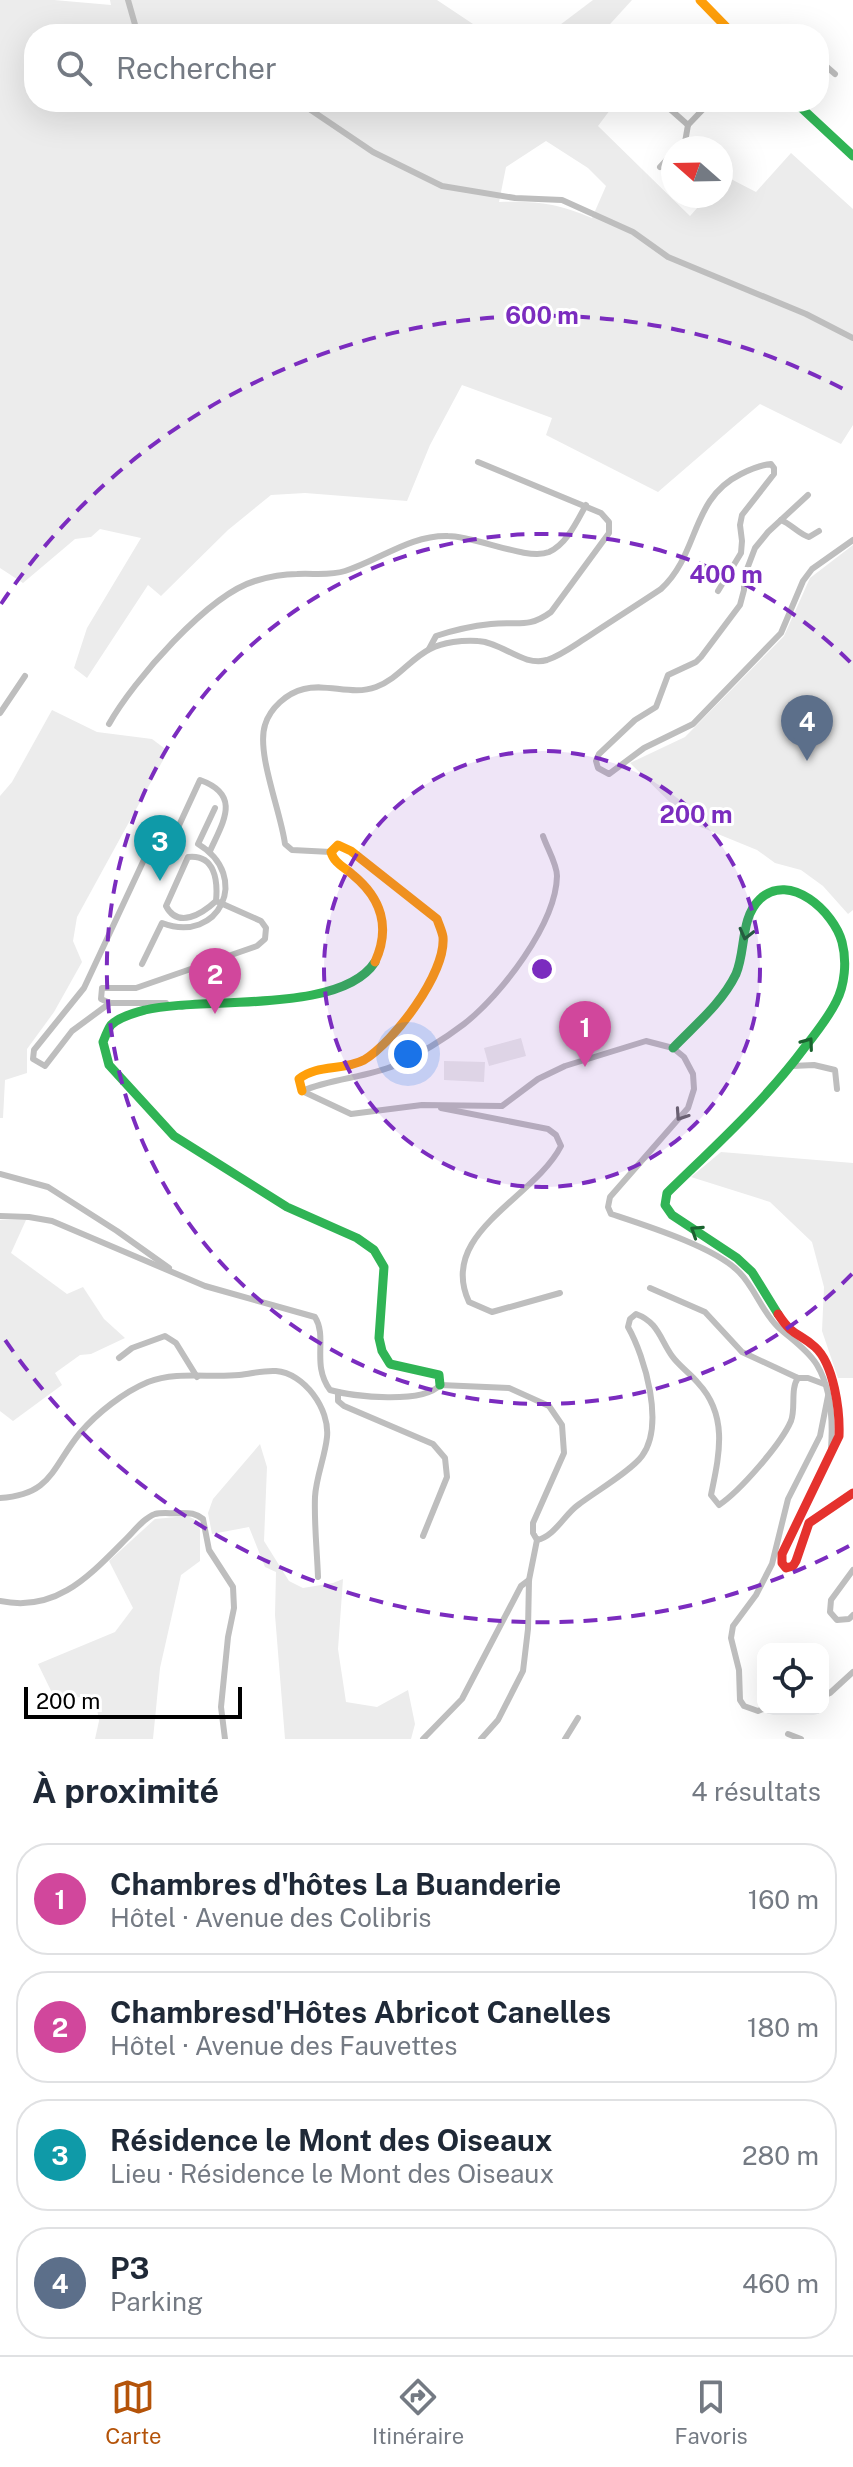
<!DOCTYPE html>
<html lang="fr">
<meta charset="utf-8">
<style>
:root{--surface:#fff;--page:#f6f6f7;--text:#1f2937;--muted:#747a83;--line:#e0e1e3;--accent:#b45309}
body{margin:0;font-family:"Public Sans",sans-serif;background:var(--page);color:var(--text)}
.controls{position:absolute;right:24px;bottom:24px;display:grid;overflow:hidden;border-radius:16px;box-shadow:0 8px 32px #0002}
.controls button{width:72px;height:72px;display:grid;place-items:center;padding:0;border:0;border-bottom:2px solid var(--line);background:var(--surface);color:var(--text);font:40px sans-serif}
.compass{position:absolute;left:661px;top:136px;width:72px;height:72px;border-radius:50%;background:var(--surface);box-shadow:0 8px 32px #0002;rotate:290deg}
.scale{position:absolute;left:24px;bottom:20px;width:218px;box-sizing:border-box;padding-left:8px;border:4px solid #000;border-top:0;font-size:22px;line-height:28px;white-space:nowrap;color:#000;-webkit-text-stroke:6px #fff;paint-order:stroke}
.you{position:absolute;left:408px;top:1054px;width:28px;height:28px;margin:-20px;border:6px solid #fff;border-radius:50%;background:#1a73e8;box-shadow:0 0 0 12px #1a73e833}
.badge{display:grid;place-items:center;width:52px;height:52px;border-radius:50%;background:var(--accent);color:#fff;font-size:26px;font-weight:700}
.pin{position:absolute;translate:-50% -66px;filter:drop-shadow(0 2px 4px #0008)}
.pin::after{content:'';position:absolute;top:42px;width:28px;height:24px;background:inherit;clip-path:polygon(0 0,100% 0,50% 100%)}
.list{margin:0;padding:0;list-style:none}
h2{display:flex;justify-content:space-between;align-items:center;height:104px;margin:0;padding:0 32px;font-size:34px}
h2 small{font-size:26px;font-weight:400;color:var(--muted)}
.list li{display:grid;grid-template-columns:52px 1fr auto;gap:24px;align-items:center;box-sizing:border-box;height:112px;margin:0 16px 16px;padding:0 16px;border:2px solid var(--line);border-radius:32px}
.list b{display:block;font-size:30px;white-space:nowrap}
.list p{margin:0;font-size:26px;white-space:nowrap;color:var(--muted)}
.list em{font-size:26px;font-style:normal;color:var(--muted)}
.icon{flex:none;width:44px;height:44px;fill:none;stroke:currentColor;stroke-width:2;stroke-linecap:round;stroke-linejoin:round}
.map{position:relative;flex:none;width:853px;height:1739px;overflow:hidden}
.search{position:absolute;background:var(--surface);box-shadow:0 8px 32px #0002;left:24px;right:24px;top:24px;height:88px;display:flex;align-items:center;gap:20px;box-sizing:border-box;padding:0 28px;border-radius:32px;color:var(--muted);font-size:30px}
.sheet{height:616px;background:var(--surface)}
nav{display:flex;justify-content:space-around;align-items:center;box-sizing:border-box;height:112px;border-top:2px solid var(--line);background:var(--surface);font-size:22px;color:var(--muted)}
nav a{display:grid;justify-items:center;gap:4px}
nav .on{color:var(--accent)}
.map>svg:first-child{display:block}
</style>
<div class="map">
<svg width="853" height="1739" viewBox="0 0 853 1739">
<rect width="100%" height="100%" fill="#fff"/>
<g fill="#ececec" fill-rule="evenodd">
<path d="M0 0H54L111 5 110 0H437L488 34H34V102H616L598 126 690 216 708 196H721V181L725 176 756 192 791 153 853 209V425L841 444 760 404 658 492 546 435 552 418 462 385 430 445 407 501 305 493 271 495 228 530 161 596 148 585 87 678 74 668 87 628 141 538 100 529 91 537 75 539 23 583 0 568ZM546 141 588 168 606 186 592 218C556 203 538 201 499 202L506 167Z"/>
<path d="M593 0H632L601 34H548Z"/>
<path d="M853 545V910L848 914 823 886 801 870 775 863 757 850 691 823 630 763 685 737 784 636 810 578Z"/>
<path d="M52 710 97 732 152 739 168 751 77 917 73 941 82 962 54 1012 27 1049V1073L5 1080 3 1118H0V796L12 782Z"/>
<path d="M521 1038 526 1056 489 1066 484 1048Z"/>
<path d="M444 1061 485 1062 484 1082 444 1080Z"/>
<path d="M721 1152 853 1163V1378H838L822 1331 824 1287 812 1242 770 1202 691 1177Z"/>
<path d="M0 1220H26L11 1253 67 1294 83 1287 104 1319 125 1338 91 1354 80 1355 55 1373 62 1385 13 1421 0 1411Z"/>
<path d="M260 1444 267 1467 264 1541 289 1581 303 1588 333 1583 343 1579 338 1649 346 1702 377 1707 408 1690 415 1724 411 1739H285L275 1615 276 1572 265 1567 249 1527 212 1534 208 1513 213 1499Z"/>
<path d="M187 1516 194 1519 200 1529V1561L181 1575 160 1668 153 1739H95L99 1721 95 1696 55 1699 38 1664 115 1632 133 1608 109 1561 155 1519Z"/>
</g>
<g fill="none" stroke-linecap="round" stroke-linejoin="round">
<g stroke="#bebebe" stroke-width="6">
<path d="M128 0 136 28 150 34"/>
<path d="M819 60 835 74"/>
<path d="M299 102 373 152 442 186 515 198 562 200 633 232 668 257 806 314 853 338"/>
<path d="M662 102 688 125"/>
<path d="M684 148 688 125 710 102"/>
<path d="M660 167 673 153"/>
<path d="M808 495 768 532 755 548 744 577V590L740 605 701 657 696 662 668 675 656 707 635 720 599 754 596 761 598 768 609 774 644 748 693 724 781 633 803 581 812 569 853 540"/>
<path d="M781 520C791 524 800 535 809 537L819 531"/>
<path d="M429 649 436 636C454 630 472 626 491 624 517 621 528 629 551 612L609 533V522L601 513 478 462"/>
<path d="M0 713 25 676"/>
<path d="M109 724C133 681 208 595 255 581 268 577 283 574 297 574 313 573 330 576 345 571 380 560 410 535 448 536 476 536 527 561 549 552 567 544 577 521 586 505"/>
<path d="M175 834 200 780C242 795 223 822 210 851"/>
<path d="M331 852 292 850 285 844C281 812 256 753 265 725 270 708 287 693 304 689 328 683 352 696 376 687 398 679 410 659 430 649 443 642 463 640 478 641 502 642 523 667 547 660 562 655 576 644 589 636 613 620 637 605 661 589 700 553 690 499 741 474 751 469 760 465 771 464L774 468V474L742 515 740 525 742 541 741 553 718 591"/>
<path d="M142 964 162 923C219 945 252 876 198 844L215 808"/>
<path d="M110 1003 72 1031 45 1066 33 1059 34 1050 84 988 149 849"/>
<path d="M166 1003H110L101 999 102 988H136L257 946 265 939 266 928 261 921 216 901C218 881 215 854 188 857L166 906C178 929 202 914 216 901"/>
<path d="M792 1066 814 1065 835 1070 837 1089"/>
<path d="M302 1091 351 1114 422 1105 502 1106 538 1079 565 1066 646 1041 673 1048 684 1057 693 1074 694 1089 688 1108 610 1197 608 1207 611 1214C644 1225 715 1247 739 1272 755 1288 762 1312 778 1327 791 1339 808 1350 817 1365 832 1390 833 1421 831 1449"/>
<path d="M302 1091C333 1078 365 1078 396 1065 420 1054 443 1040 464 1024 501 995 556 924 557 876 557 864 547 848 543 836"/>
<path d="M441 1108 548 1129 556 1135 561 1146C534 1199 437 1233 469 1302L492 1312 560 1293"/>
<path d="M0 1174 48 1187 117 1231 169 1268"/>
<path d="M0 1216 29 1217 52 1221 205 1286 315 1317C328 1338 311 1364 330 1390 354 1397 423 1404 440 1385L509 1388 549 1406 562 1425 564 1453 533 1523V1533L537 1540C555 1536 564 1515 578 1505 595 1492 631 1471 642 1456 665 1425 645 1357 628 1327L630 1319 636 1314C658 1322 660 1339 672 1356 679 1366 690 1373 698 1383 729 1416 719 1456 711 1495L719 1505C740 1491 781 1444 791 1421 796 1408 790 1389 798 1378"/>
<path d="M650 1288 705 1312 742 1352 798 1378H808L824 1384"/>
<path d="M119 1358 132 1348 165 1336 176 1343 197 1377"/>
<path d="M338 1392V1401L344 1406 433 1444 445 1458 447 1477 423 1536"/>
<path d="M0 1498C52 1495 52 1467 80 1433 97 1413 124 1392 148 1382 177 1371 209 1378 239 1375 251 1374 264 1370 276 1371 304 1373 330 1409 327 1437 325 1457 316 1477 315 1497 314 1523 317 1550 318 1577"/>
<path d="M853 1570 831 1600 830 1612 837 1620 849 1619 853 1615"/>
<path d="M0 1601C57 1613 90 1575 127 1538 135 1530 144 1518 155 1514 163 1512 173 1514 180 1513 191 1513 195 1513 203 1519L209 1550 233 1587 234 1608 228 1637 221 1707 225 1739"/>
<path d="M823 1696 830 1693 853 1672"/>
<path d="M763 1709 758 1711 744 1706 740 1700 739 1670 731 1638 733 1626 756 1595 772 1564 788 1499 820 1436 828 1396"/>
<path d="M788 1734 801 1739"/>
<path d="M423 1739 462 1699 521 1586 529 1580"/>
<path d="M481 1739 498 1720 523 1671 528 1629 529 1580 537 1540"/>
<path d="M565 1739 578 1718"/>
</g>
<g stroke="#30b455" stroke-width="9">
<path d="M795 102 853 156"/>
<path d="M375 962C341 1015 203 996 145 1010 134 1013 119 1017 111 1025 108 1029 105 1037 103 1042L109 1065 174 1136 287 1207 357 1238 374 1250 384 1267 379 1338 382 1351 390 1364 439 1375 440 1385"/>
<path d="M673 1048C695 1025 722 1003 736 974 746 951 740 918 760 899 790 871 834 912 842 942 847 961 845 985 836 1002 828 1018 816 1033 805 1047 765 1101 715 1146 667 1193L665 1205 672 1215 737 1258 752 1272 778 1314"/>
</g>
<g stroke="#ff9f0a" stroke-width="9">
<path d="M700 0 733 34"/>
<path d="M302 1091 299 1079C317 1064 343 1071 364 1060 394 1042 446 973 443 937 442 931 439 925 437 919L351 851 338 845 331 852C334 863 344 867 353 875 381 898 391 927 375 962"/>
</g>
<path stroke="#e5322d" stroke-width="9" d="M778 1314C793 1337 798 1332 815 1347 834 1364 840 1411 839 1436L782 1554V1563L786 1568 793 1566 796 1561 809 1523 853 1493"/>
</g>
<defs><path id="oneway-chevron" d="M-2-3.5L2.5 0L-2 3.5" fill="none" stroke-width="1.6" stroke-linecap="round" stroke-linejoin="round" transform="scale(2)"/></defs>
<g stroke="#1a632f">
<use href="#oneway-chevron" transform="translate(746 934) rotate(104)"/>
<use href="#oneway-chevron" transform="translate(808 1043) rotate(-54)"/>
<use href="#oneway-chevron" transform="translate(696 1231) rotate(-147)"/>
</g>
<use stroke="#686868" href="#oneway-chevron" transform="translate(681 1115) rotate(124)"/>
<circle cx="542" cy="969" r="218" fill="#7b2cbf" fill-opacity=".12"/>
<g fill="none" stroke="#7b2cbf" stroke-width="4" stroke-dasharray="14 10">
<circle cx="542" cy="969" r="218"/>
<path d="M852 1274A435 435 0 1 1 852 664"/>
<path d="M849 1546A653 653 0 0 1 1 1334M1 604A653 653 0 0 1 849 392"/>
</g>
<circle cx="542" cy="969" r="12" fill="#7b2cbf" stroke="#fff" stroke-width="4"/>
<g font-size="24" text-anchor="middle" font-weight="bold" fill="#7b2cbf" stroke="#fff" stroke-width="6" stroke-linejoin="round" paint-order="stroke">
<text x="542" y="324">600 m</text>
<text x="726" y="583">400 m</text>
<text x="696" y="823">200 m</text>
</g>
</svg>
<div class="controls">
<button><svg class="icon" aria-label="locate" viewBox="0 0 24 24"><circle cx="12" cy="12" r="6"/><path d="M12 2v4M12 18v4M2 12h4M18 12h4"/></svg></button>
</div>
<svg class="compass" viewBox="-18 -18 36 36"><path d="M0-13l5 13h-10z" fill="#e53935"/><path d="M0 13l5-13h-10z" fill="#747a83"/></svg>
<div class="scale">200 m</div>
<div class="you"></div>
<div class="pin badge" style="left:585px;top:1067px;background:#d1479c">1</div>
<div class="pin badge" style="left:215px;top:1014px;background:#d1479c">2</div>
<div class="pin badge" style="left:160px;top:881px;background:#0f9aa8">3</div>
<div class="pin badge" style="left:807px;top:761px;background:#5c6f8a">4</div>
<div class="search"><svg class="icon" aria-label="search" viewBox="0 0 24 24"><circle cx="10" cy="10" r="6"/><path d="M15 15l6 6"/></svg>Rechercher</div>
</div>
<section class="sheet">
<h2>À proximité<small>4 résultats</small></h2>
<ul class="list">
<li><span class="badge" style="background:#d1479c">1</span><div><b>Chambres d'hôtes La Buanderie</b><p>Hôtel · Avenue des Colibris</p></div><em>160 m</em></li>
<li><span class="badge" style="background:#d1479c">2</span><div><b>Chambresd'Hôtes Abricot Canelles</b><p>Hôtel · Avenue des Fauvettes</p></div><em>180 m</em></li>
<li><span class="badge" style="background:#0f9aa8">3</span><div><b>Résidence le Mont des Oiseaux</b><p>Lieu · Résidence le Mont des Oiseaux</p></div><em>280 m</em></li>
<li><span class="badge" style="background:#5c6f8a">4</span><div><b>P3</b><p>Parking</p></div><em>460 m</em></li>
</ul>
</section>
<nav>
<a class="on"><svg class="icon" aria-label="map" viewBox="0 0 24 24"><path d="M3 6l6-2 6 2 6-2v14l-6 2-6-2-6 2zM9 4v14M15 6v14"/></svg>Carte</a>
<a><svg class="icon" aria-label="directions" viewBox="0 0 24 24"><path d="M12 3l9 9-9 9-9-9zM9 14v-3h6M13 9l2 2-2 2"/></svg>Itinéraire</a>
<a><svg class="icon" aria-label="saved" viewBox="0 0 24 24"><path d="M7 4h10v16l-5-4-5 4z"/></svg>Favoris</a>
</nav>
